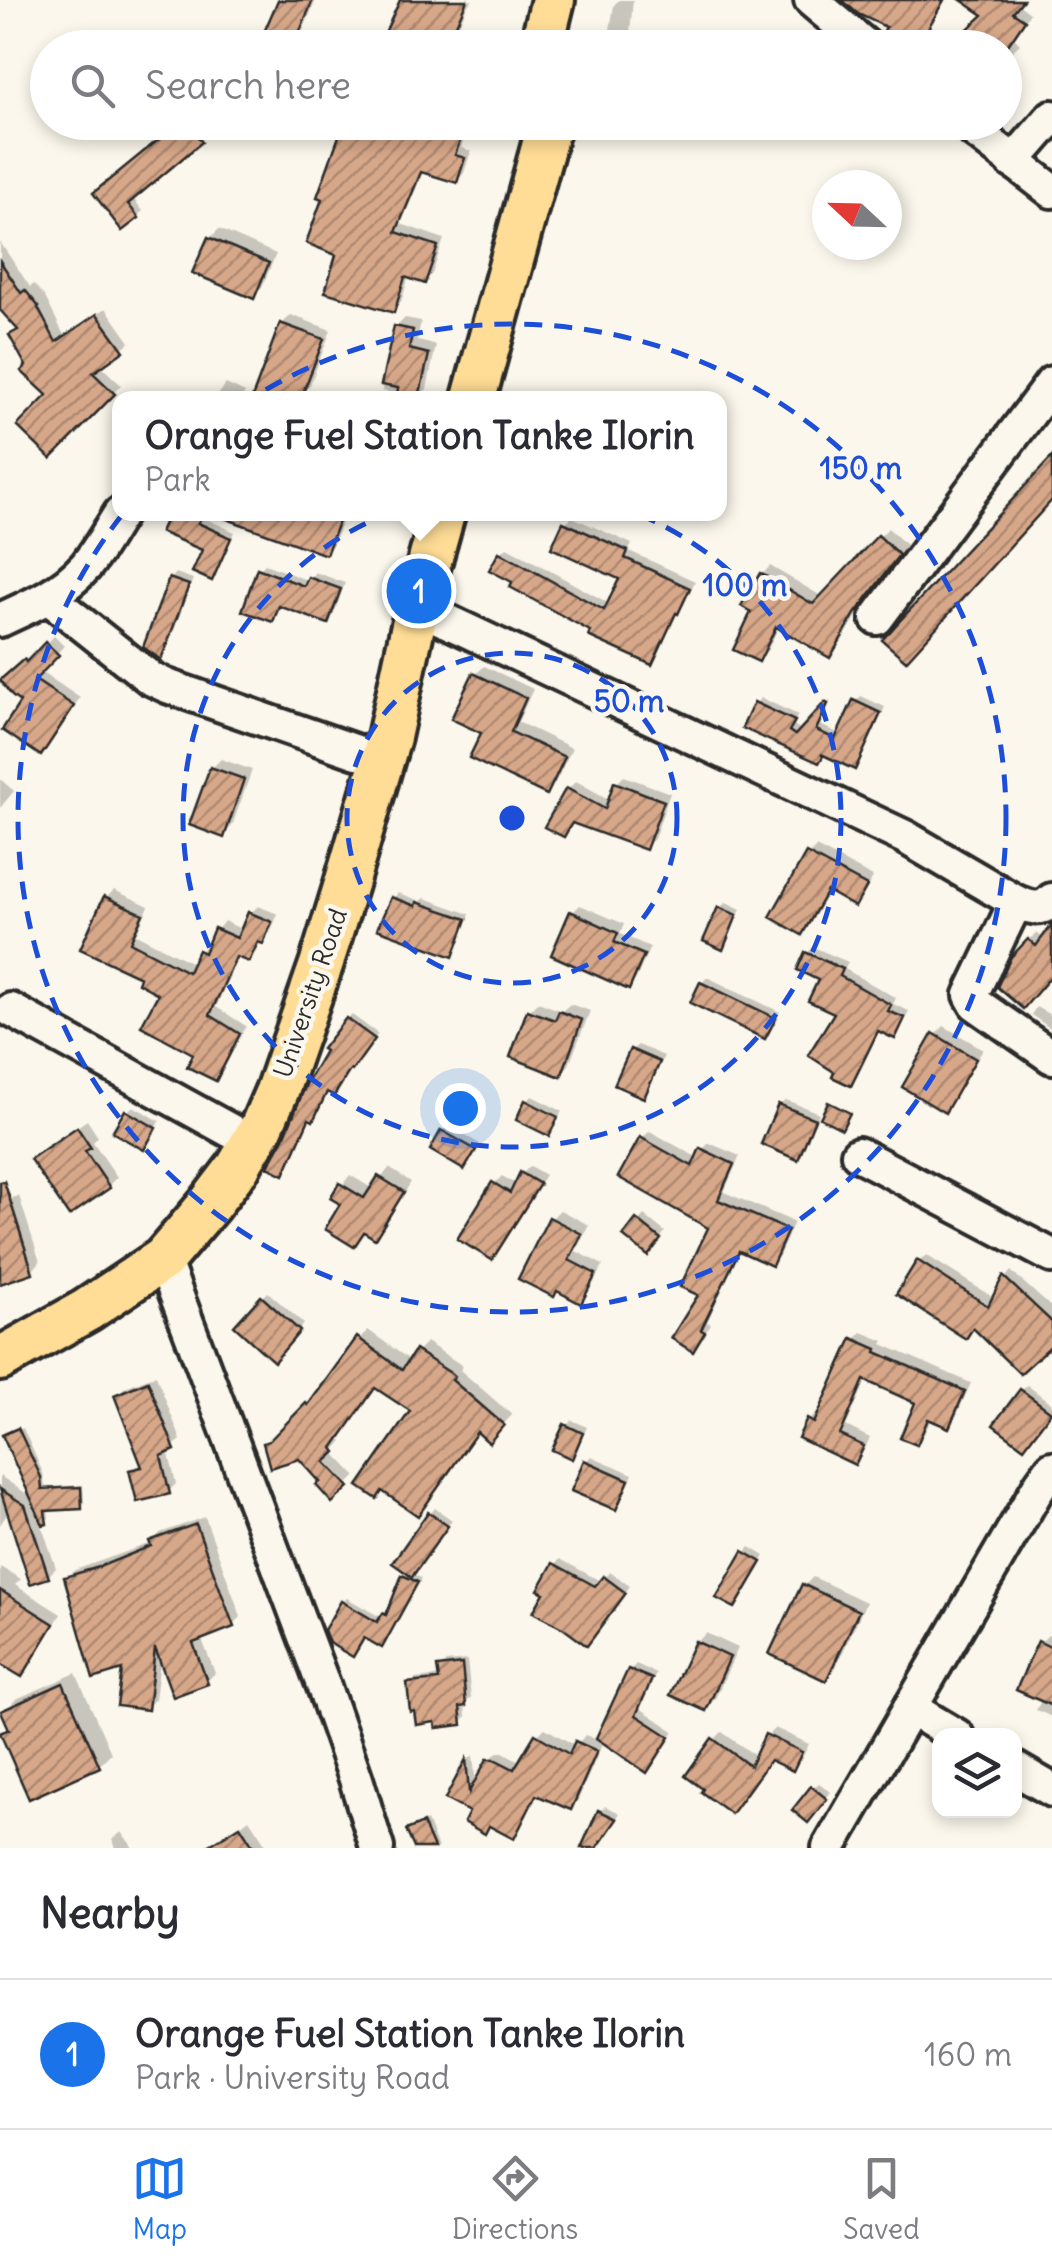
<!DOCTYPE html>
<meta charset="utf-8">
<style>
:root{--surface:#fff;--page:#f2f2f3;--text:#2b2b33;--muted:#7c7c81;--line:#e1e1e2;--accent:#1a73e8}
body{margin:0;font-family:Delius,sans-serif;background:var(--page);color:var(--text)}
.controls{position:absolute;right:30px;bottom:30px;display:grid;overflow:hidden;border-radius:20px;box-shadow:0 5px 15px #0003}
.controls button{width:90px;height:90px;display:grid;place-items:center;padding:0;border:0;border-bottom:2px solid var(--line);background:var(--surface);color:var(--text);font:50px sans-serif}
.compass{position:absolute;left:812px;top:170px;width:90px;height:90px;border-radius:50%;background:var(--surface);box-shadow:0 5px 15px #0003;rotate:292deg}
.you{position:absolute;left:460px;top:1108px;width:35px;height:35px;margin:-25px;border:8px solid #fff;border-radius:50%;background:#1a73e8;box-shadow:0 0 0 15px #1a73e833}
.badge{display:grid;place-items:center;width:65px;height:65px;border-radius:50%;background:var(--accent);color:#fff;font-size:32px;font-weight:700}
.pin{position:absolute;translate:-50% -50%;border:5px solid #fff;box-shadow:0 2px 10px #0006}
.popup{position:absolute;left:112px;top:391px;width:615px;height:130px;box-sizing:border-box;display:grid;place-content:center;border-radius:20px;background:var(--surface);filter:drop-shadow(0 2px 8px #0005);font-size:32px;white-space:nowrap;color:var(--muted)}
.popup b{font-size:38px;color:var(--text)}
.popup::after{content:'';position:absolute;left:50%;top:100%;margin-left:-20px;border:20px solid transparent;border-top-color:var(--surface)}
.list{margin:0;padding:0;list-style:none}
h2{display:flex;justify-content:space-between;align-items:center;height:130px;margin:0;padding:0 40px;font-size:42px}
h2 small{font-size:32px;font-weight:400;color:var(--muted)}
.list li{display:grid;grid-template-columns:65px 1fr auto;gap:30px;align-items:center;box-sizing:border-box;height:150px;padding:0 40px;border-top:2px solid var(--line)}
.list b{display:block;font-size:38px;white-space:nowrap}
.list p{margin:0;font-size:32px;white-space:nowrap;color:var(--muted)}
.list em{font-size:32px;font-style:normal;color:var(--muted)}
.icon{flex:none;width:55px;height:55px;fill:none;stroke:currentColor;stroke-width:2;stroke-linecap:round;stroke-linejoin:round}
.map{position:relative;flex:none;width:1052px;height:1848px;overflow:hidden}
.search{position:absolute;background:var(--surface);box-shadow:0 5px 15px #0003;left:30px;right:30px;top:30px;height:110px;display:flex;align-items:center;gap:25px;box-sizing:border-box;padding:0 35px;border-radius:55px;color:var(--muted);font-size:38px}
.sheet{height:280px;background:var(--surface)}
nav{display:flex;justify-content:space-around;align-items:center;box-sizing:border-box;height:140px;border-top:2px solid var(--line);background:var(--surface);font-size:28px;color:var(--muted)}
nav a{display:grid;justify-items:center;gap:5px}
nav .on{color:var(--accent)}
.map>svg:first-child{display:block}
</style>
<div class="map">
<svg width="1052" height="1848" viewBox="0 0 1052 1848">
<defs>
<pattern id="building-hatch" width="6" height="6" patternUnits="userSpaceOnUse" patternTransform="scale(2.5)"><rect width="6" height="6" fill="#d7a789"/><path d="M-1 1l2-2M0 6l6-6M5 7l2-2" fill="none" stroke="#af8870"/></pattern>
</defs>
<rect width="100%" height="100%" fill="#fbf7ec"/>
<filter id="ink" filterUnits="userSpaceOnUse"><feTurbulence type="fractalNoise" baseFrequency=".01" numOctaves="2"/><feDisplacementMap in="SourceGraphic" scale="20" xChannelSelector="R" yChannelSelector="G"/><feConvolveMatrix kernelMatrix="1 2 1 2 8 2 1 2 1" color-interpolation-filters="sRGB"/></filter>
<g filter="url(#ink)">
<g fill="#0003">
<path d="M280 0H316L299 40 291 48Z"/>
<path d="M403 0H473L467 6 449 48H380Z"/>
<path d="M619 0H633L630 33 625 38 609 36 614 5Z"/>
<path d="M966 0H1022L1018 4 1030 13 1013 37 1020 44 1004 59V48L986 15Z"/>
<path d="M182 122H195L206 135 132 197 143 211 137 216 96 194Z"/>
<path d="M346 122H470L461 148 471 151 464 173 457 181 424 170 401 224 444 239 432 274 424 281 409 276 401 302 393 310 339 253Z"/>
<path d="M219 229 276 254 262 287 253 296 210 238Z"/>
<path d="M0 242 30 287 34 284 45 297 65 337 106 308 130 342 100 365 121 385 51 456V395L29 366 12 336 20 328 0 305Z"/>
<path d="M291 315 331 330 310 385 301 394 282 324Z"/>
<path d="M405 318 421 321 417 341 436 345 427 389 417 398 382 391 396 327Z"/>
<path d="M226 384 245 393 242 398H216Z"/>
<path d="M171 514H203L202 517 235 532 217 572 212 578 205 549 164 531Z"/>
<path d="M252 514H345L333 544 326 552 249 525Z"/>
<path d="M572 517 632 544 629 551 695 581 684 605 678 610 658 655 652 662 593 630 515 581 501 553 507 547 610 604 622 578 565 523Z"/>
<path d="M888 528 906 545 867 599 839 646 830 655 779 626 767 651 759 659 755 611 762 575 770 566 823 597Z"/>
<path d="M265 564 309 581 315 572 345 583 333 616 328 622 282 605 278 614 273 620 259 570Z"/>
<path d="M176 573 193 579 166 652 161 657 171 579Z"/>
<path d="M54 636 64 646 40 671 80 698 41 753 24 701 10 673 33 654 35 656Z"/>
<path d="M484 666 533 689 518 722 572 748 555 783 547 792 484 732 475 675Z"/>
<path d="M861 696 885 707 860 761 854 767 825 753 818 760 756 704 761 698 798 715 793 724 802 731 831 700 820 725 840 734 855 702Z"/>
<path d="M221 759 252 770 232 826 223 835 212 768Z"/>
<path d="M624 776 670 793 654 839 645 847 574 821 564 834 568 789 576 781 610 800 616 784Z"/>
<path d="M0 779 14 791 0 808Z"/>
<path d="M816 847 873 877 863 896 855 904 830 890 810 924 802 932 808 855Z"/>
<path d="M114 890 149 906 136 934 194 964 200 952 224 921 243 930 250 914 258 906 278 914 270 933 261 940 256 952 248 959 239 955 216 1007 246 1026 223 1070 215 1078 197 1052 162 992 144 976 106 898Z"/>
<path d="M398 893 421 901 425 898 470 914 458 948 452 954 393 899Z"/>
<path d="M726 902 741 909 728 941 722 947 720 908Z"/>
<path d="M580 905 624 924 620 934 650 947 636 979 628 987 572 913Z"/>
<path d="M1052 926V972L1029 940 1037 933 1044 939Z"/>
<path d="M813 947 848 962 845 969 896 998 893 1004 909 1011 901 1029 895 1036 880 1029 857 1077 851 1083 837 1012 807 954Z"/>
<path d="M707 977 780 1012 770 1031 765 1036 702 983Z"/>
<path d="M538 1002 562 1011 570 1004 590 1011 569 1065 560 1074 529 1011Z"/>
<path d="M1036 1007 1052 1016 1050 1028 1031 1015Z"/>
<path d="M352 1015 378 1034 356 1063 328 1090 317 1113 311 1117 288 1167 283 1172 348 1019Z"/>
<path d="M944 1026 983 1049 953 1101 945 1110 935 1035Z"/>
<path d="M638 1045 664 1056 649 1090 644 1095 632 1050Z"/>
<path d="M532 1096 562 1111 554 1128 549 1133 527 1102Z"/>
<path d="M786 1100 819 1113 803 1151 797 1157 780 1105Z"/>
<path d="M133 1106 160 1121 143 1147 127 1112Z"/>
<path d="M87 1120 98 1137 93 1142 117 1177 108 1186 33 1160 42 1151Z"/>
<path d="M449 1126 480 1144 464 1167 443 1131Z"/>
<path d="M650 1131 698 1158 702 1150 709 1143 740 1156 724 1192 794 1222 779 1256 772 1263 741 1249 707 1322 711 1324 693 1349 711 1227 642 1138Z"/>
<path d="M530 1166 545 1175 499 1249 491 1257 494 1184 502 1176 517 1185 522 1174Z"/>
<path d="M389 1168 411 1182 384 1227 375 1236 366 1230 354 1244 343 1203 333 1197 350 1175 373 1189Z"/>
<path d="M19 1196 40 1262 32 1271 0 1282V1202Z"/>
<path d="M560 1210 589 1225 576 1251 603 1265 589 1292 580 1301 551 1219Z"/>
<path d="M644 1215 665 1232 653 1248 626 1235Z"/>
<path d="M926 1255 994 1298 1005 1278 1011 1271 1052 1308V1342L975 1326 966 1336 919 1262Z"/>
<path d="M268 1292 304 1324 274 1358 237 1325Z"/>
<path d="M368 1330 411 1361 426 1342 463 1366 460 1370 512 1415 498 1430H478L426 1504 417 1513 414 1410 377 1386 340 1438 343 1441 333 1452 356 1476 333 1499 323 1481 300 1456 266 1444 275 1435 280 1433 317 1395Z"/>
<path d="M862 1332 884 1341 882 1344 971 1383 956 1417 948 1425 932 1417 924 1434 916 1442 918 1402 867 1379 846 1426 870 1438 862 1454 854 1462 809 1421 817 1413 821 1414 854 1340Z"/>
<path d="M156 1375 181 1440 168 1450 176 1484 168 1492 132 1471 143 1462 117 1395 125 1387Z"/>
<path d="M1027 1385 1052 1404V1409L1029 1439 1021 1390Z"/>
<path d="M572 1420 587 1427 577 1450 571 1456 566 1426Z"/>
<path d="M23 1428 43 1473 45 1487 83 1485 84 1503 81 1507 48 1509 49 1518 41 1523 56 1568 48 1576 9 1511 0 1525V1476L33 1498 5 1436Z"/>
<path d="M591 1456 633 1474 621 1502 615 1507 586 1462Z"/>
<path d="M435 1508 452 1520 412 1574 421 1578 386 1641 365 1636 357 1650 343 1602 347 1598 382 1618 409 1572 430 1514Z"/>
<path d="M205 1517 241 1617 233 1625 201 1637 215 1673 206 1682 161 1655 155 1699 147 1707 125 1666 67 1578 75 1570 151 1543 160 1533Z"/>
<path d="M750 1547 765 1556 734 1605 745 1553Z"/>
<path d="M560 1559 602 1582 610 1572 630 1586 592 1638 547 1592 555 1565Z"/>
<path d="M0 1567 21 1579 15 1585 61 1614 30 1665 21 1674 2 1662 0 1664Z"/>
<path d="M813 1577 866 1602 835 1669 826 1678 804 1586Z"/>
<path d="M706 1633 738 1648 715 1699 706 1708 697 1642Z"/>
<path d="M1048 1635 1052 1637V1717L1036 1710 1042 1699 1040 1643Z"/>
<path d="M467 1660 471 1698 465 1704 466 1717 461 1722 409 1684 415 1679 441 1676 440 1668 446 1662Z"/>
<path d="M636 1664 656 1673 640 1708 674 1731 652 1764 604 1740 578 1800 571 1807 538 1793 521 1828 513 1836 491 1824 484 1831 472 1811 448 1798 468 1760 473 1755 476 1785 489 1760 498 1752H503L521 1762 537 1736 545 1728 576 1746 585 1735 598 1740 630 1670Z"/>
<path d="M76 1673 111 1753 99 1765 3 1734 11 1727 4 1712 16 1699Z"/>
<path d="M775 1728 809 1744 801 1760 793 1768 771 1758 731 1811 714 1740 722 1732 757 1757 767 1736Z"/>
<path d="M819 1783 831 1792 813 1814V1788Z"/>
<path d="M605 1806 620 1813 597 1848H584L600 1812Z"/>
<path d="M249 1819 268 1848H231L225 1838Z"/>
<path d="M427 1821 438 1848H416L409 1830Z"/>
<path d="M122 1832 133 1848H116L112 1839Z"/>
</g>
<g fill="url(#building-hatch)" stroke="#2b2b2b" stroke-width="2.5">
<path d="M278 0H313L293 48H281L261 39Z"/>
<path d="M400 0H467L446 48H378Z"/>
<path d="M842 0H944L917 48H907L882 34 886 27 858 14Z"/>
<path d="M961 0H1023L1013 12 1025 20 1006 48H947L983 15Z"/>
<path d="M180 122H186L202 142 128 204 139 218 122 231 93 193Z"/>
<path d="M344 122H467L455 155 465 158 457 183 421 172 396 232 438 246 425 284 405 277 394 313 325 292 336 255 306 243 322 199 317 197Z"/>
<path d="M208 237 269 263 254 299 192 273Z"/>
<path d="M0 261 21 293 25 290 39 307 38 308 56 342 97 314 124 351 93 373 115 394 51 459 17 426 47 395 21 371 26 366 9 335 18 330 0 310Z"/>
<path d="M280 323 324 339 301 398H252Z"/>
<path d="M394 326 413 330 409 349 429 354 419 398 397 396 398 388 381 385Z"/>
<path d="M1052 457V500L906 661 882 640Z"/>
<path d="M168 514H202L198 523 231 538 212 581 192 572 202 550 160 532Z"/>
<path d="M216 514H341L326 555 216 515Z"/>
<path d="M563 522 628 551 625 558 690 588 678 614 676 613 652 665 588 636 590 631 510 587 512 582 489 570 499 552 604 610 619 579 551 548Z"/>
<path d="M878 535 899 555 855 614 830 658 776 627 759 662 733 650 751 612 741 606 760 573 813 604Z"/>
<path d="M257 568 304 586 308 577 341 589 328 624 279 606 273 622 242 611Z"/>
<path d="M169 578 189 585 161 660 143 647Z"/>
<path d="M45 642 59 655 35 680 74 706 41 756 2 730 20 702 12 696 0 680 24 659 26 662Z"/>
<path d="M473 673 526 698 511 732 565 757 547 795 469 758 481 733 451 719Z"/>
<path d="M853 700 881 713 855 770 821 754 823 756 819 763 742 728 754 702 795 721 789 731 795 735 825 702 828 704 816 730 835 739Z"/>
<path d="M210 767 244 779 224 838 189 825Z"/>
<path d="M614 782 664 801 646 850 572 823 564 837 544 827 566 788 605 809Z"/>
<path d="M806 853 867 886 855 907 827 891 802 935 770 917Z"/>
<path d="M104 896 143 914 130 942 188 972 198 950 204 953 214 928 237 938 248 912 272 922 263 944 258 942 249 962 236 957 210 1015 240 1034 216 1081 187 1067 193 1054 141 1026 158 994 138 983 140 977 80 949Z"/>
<path d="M391 897 416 906 417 902 467 919 453 957 377 929Z"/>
<path d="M718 907 737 915 723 950 703 941Z"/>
<path d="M570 911 618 933 614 942 644 955 629 990 551 955Z"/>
<path d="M1052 924V975L1023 1009 997 987 1011 957 1028 939 1036 946Z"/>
<path d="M805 952 843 969 840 976 891 1005 888 1011 905 1018 895 1039 878 1031 851 1086 832 1077 834 1072 808 1055 834 1013 808 1001 818 980 797 970Z"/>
<path d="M700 982 776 1018 765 1039 690 1003Z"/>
<path d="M527 1010 555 1020 559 1011 582 1020 561 1077 510 1057Z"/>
<path d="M346 1018 375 1039 352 1071 350 1070 334 1096 327 1092 313 1121 309 1119 284 1175 268 1167 284 1138 307 1082 325 1051 322 1049Z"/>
<path d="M933 1033 976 1059 945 1113 902 1087Z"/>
<path d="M630 1049 660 1062 644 1098 614 1085Z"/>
<path d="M525 1100 558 1117 549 1136 516 1120Z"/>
<path d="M828 1102 850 1113 842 1129 820 1118Z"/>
<path d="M778 1104 815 1119 798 1160 761 1144Z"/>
<path d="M125 1110 156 1128 144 1150 112 1132Z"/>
<path d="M77 1127 91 1148 85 1151 110 1188 69 1216 30 1159Z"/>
<path d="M441 1130 476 1150 464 1170 430 1150Z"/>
<path d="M640 1137 692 1166 700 1148 734 1164 718 1200 788 1230 772 1266 739 1251 701 1330 705 1332 693 1352 671 1338 698 1295 680 1287 708 1228 618 1177Z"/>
<path d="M520 1172 540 1184 492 1260 457 1239 492 1182 510 1193Z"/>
<path d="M378 1176 404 1192 375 1239 364 1232 354 1247 325 1229 340 1204 330 1198 339 1183 364 1198Z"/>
<path d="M4 1181 33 1273 0 1284V1182Z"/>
<path d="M549 1217 582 1234 569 1260 596 1274 581 1304 557 1291 554 1297 518 1279Z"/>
<path d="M636 1219 661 1239 648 1256 623 1236Z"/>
<path d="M917 1260 988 1306 1003 1276 1052 1322V1345L1020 1374 973 1328 966 1339 896 1294Z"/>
<path d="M261 1296 300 1331 274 1362 234 1326Z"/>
<path d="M357 1337 402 1370 415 1350 455 1376 452 1380 504 1425 489 1443 477 1432 418 1516 382 1491 377 1499 358 1486 410 1411 375 1388 333 1448 336 1452 325 1462 349 1487 332 1503 316 1485 320 1482 299 1459 270 1468 263 1443 269 1441 306 1403 308 1405Z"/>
<path d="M852 1338 877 1349 876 1352 965 1391 949 1428 928 1419 917 1445 900 1438 915 1403 864 1380 840 1435 864 1446 855 1465 798 1438 807 1419 814 1423Z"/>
<path d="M148 1381 175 1450 161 1456 170 1494 137 1502 129 1470 142 1467 114 1395Z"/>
<path d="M1020 1389 1051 1412 1024 1448 993 1425Z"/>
<path d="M564 1424 583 1433 572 1459 552 1450Z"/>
<path d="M18 1428 41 1477 42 1489 81 1487 82 1509 45 1511 47 1524 43 1525 2 1435Z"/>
<path d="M584 1460 629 1480 616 1510 571 1491Z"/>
<path d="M0 1489 25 1505 49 1578 30 1584Z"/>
<path d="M428 1512 448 1526 412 1577 392 1563Z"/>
<path d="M196 1524 234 1627 193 1643 208 1684 173 1697 155 1648 148 1710 117 1706 122 1670 93 1679 64 1577 99 1567 151 1546 149 1541Z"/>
<path d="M743 1551 762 1562 735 1608 716 1598Z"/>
<path d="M553 1563 595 1586 603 1576 626 1593 587 1646 564 1629 533 1612 544 1593 538 1590Z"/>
<path d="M402 1575 418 1582 382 1648 364 1638 353 1657 329 1643 324 1630 341 1601 377 1622 383 1613 386 1615Z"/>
<path d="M802 1584 859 1611 826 1681 769 1654Z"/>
<path d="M0 1590 54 1624 22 1677 0 1664Z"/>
<path d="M695 1641 730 1657 706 1711 670 1695Z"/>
<path d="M1038 1641 1052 1648V1706L1016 1690Z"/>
<path d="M462 1664 466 1706 460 1707 462 1725 436 1728 435 1722 416 1725 414 1711 410 1712 407 1683 439 1680 437 1667Z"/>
<path d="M628 1669 652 1679 636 1715 670 1737 647 1773 596 1738Z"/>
<path d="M63 1683 100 1767 29 1799 0 1733 9 1729 1 1711Z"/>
<path d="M535 1734 569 1754 575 1741 597 1751 571 1810 536 1795 514 1839 489 1826 485 1834 464 1822 469 1812 445 1799 466 1759 469 1792 487 1759H494L514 1769Z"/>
<path d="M765 1734 802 1752 793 1771 770 1760 731 1814 701 1792 703 1789 685 1776 712 1738 750 1766Z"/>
<path d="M811 1786 827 1799 808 1823 792 1810Z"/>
<path d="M598 1810 617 1819 597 1848H581Z"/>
<path d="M423 1823 434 1848H414L406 1830Z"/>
<path d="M240 1826 254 1848H205Z"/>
</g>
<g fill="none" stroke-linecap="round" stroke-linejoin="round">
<g stroke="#2b2b2b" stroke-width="40">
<g id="minor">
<path d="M811 0 868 48"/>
<path d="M963 122 1052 191"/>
<path d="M1013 162 1052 117"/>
<path d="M48 597 150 678 167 686 357 752"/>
<path d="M417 607 905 837 1016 902C1029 907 1041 912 1052 900"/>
<path d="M877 618 1052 383"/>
<path d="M0 620C31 606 63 592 86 566 99 550 109 531 120 514"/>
<path d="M1016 902 971 995 976 1004 1052 1057"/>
<path d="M11 1010 231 1131"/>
<path d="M858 1154 1052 1256"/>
<path d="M163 1259 324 1687 356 1779 377 1848"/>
<path d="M910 1708 957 1736"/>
<path d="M1014 1768 1052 1790"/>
<path d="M829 1848 1041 1483 1052 1468"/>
</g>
</g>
<g stroke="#2b2b2b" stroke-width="50">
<g id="major">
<path d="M541 48 553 0"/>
<path d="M474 398 550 122"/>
<path d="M0 1359 87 1310 163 1259 209 1205 238 1167 261 1128 277 1091 322 962 346 884 389 737 417 607 443 514"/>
</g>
</g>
<use href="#minor" stroke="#fbf7ec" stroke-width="32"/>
<use href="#major" stroke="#ffdd96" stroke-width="42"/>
</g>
</g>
<g fill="none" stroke="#1d4ed8" stroke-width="5" stroke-dasharray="18 12">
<circle cx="512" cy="818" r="165"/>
<circle cx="512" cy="818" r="329"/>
<circle cx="512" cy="818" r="494"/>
</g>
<g text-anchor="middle" stroke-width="9" stroke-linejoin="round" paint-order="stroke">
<g font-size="25" fill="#2b2b2b" stroke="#fbf7ec">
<text transform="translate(310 993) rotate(-71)" y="9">University Road</text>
</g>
</g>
<circle cx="512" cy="818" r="15" fill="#1d4ed8" stroke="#fbf7ec" stroke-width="5"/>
<g font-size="30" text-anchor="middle" font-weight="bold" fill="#1d4ed8" stroke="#fbf7ec" stroke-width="9" stroke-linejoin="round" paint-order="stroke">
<text x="861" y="479">150 m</text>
<text x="745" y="596">100 m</text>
<text x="629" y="712">50 m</text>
</g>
</svg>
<div class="controls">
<button><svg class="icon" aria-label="layers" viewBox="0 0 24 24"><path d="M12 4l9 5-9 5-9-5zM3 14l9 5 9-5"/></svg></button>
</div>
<svg class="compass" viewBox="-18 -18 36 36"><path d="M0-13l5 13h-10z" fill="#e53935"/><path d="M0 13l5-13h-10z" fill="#7c7c81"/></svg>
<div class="you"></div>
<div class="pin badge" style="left:419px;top:591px">1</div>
<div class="popup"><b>Orange Fuel Station Tanke Ilorin</b>Park</div>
<div class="search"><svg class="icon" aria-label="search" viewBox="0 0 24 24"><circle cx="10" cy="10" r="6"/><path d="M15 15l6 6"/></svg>Search here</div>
</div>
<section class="sheet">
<h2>Nearby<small></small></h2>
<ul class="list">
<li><span class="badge">1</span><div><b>Orange Fuel Station Tanke Ilorin</b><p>Park · University Road</p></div><em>160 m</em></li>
</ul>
</section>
<nav>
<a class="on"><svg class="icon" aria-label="map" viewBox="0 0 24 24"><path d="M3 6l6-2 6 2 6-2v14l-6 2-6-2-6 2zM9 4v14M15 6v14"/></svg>Map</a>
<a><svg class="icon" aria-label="directions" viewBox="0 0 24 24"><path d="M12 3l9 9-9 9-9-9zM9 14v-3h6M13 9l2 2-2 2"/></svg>Directions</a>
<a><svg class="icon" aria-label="saved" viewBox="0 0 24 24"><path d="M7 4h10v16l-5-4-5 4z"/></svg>Saved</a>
</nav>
